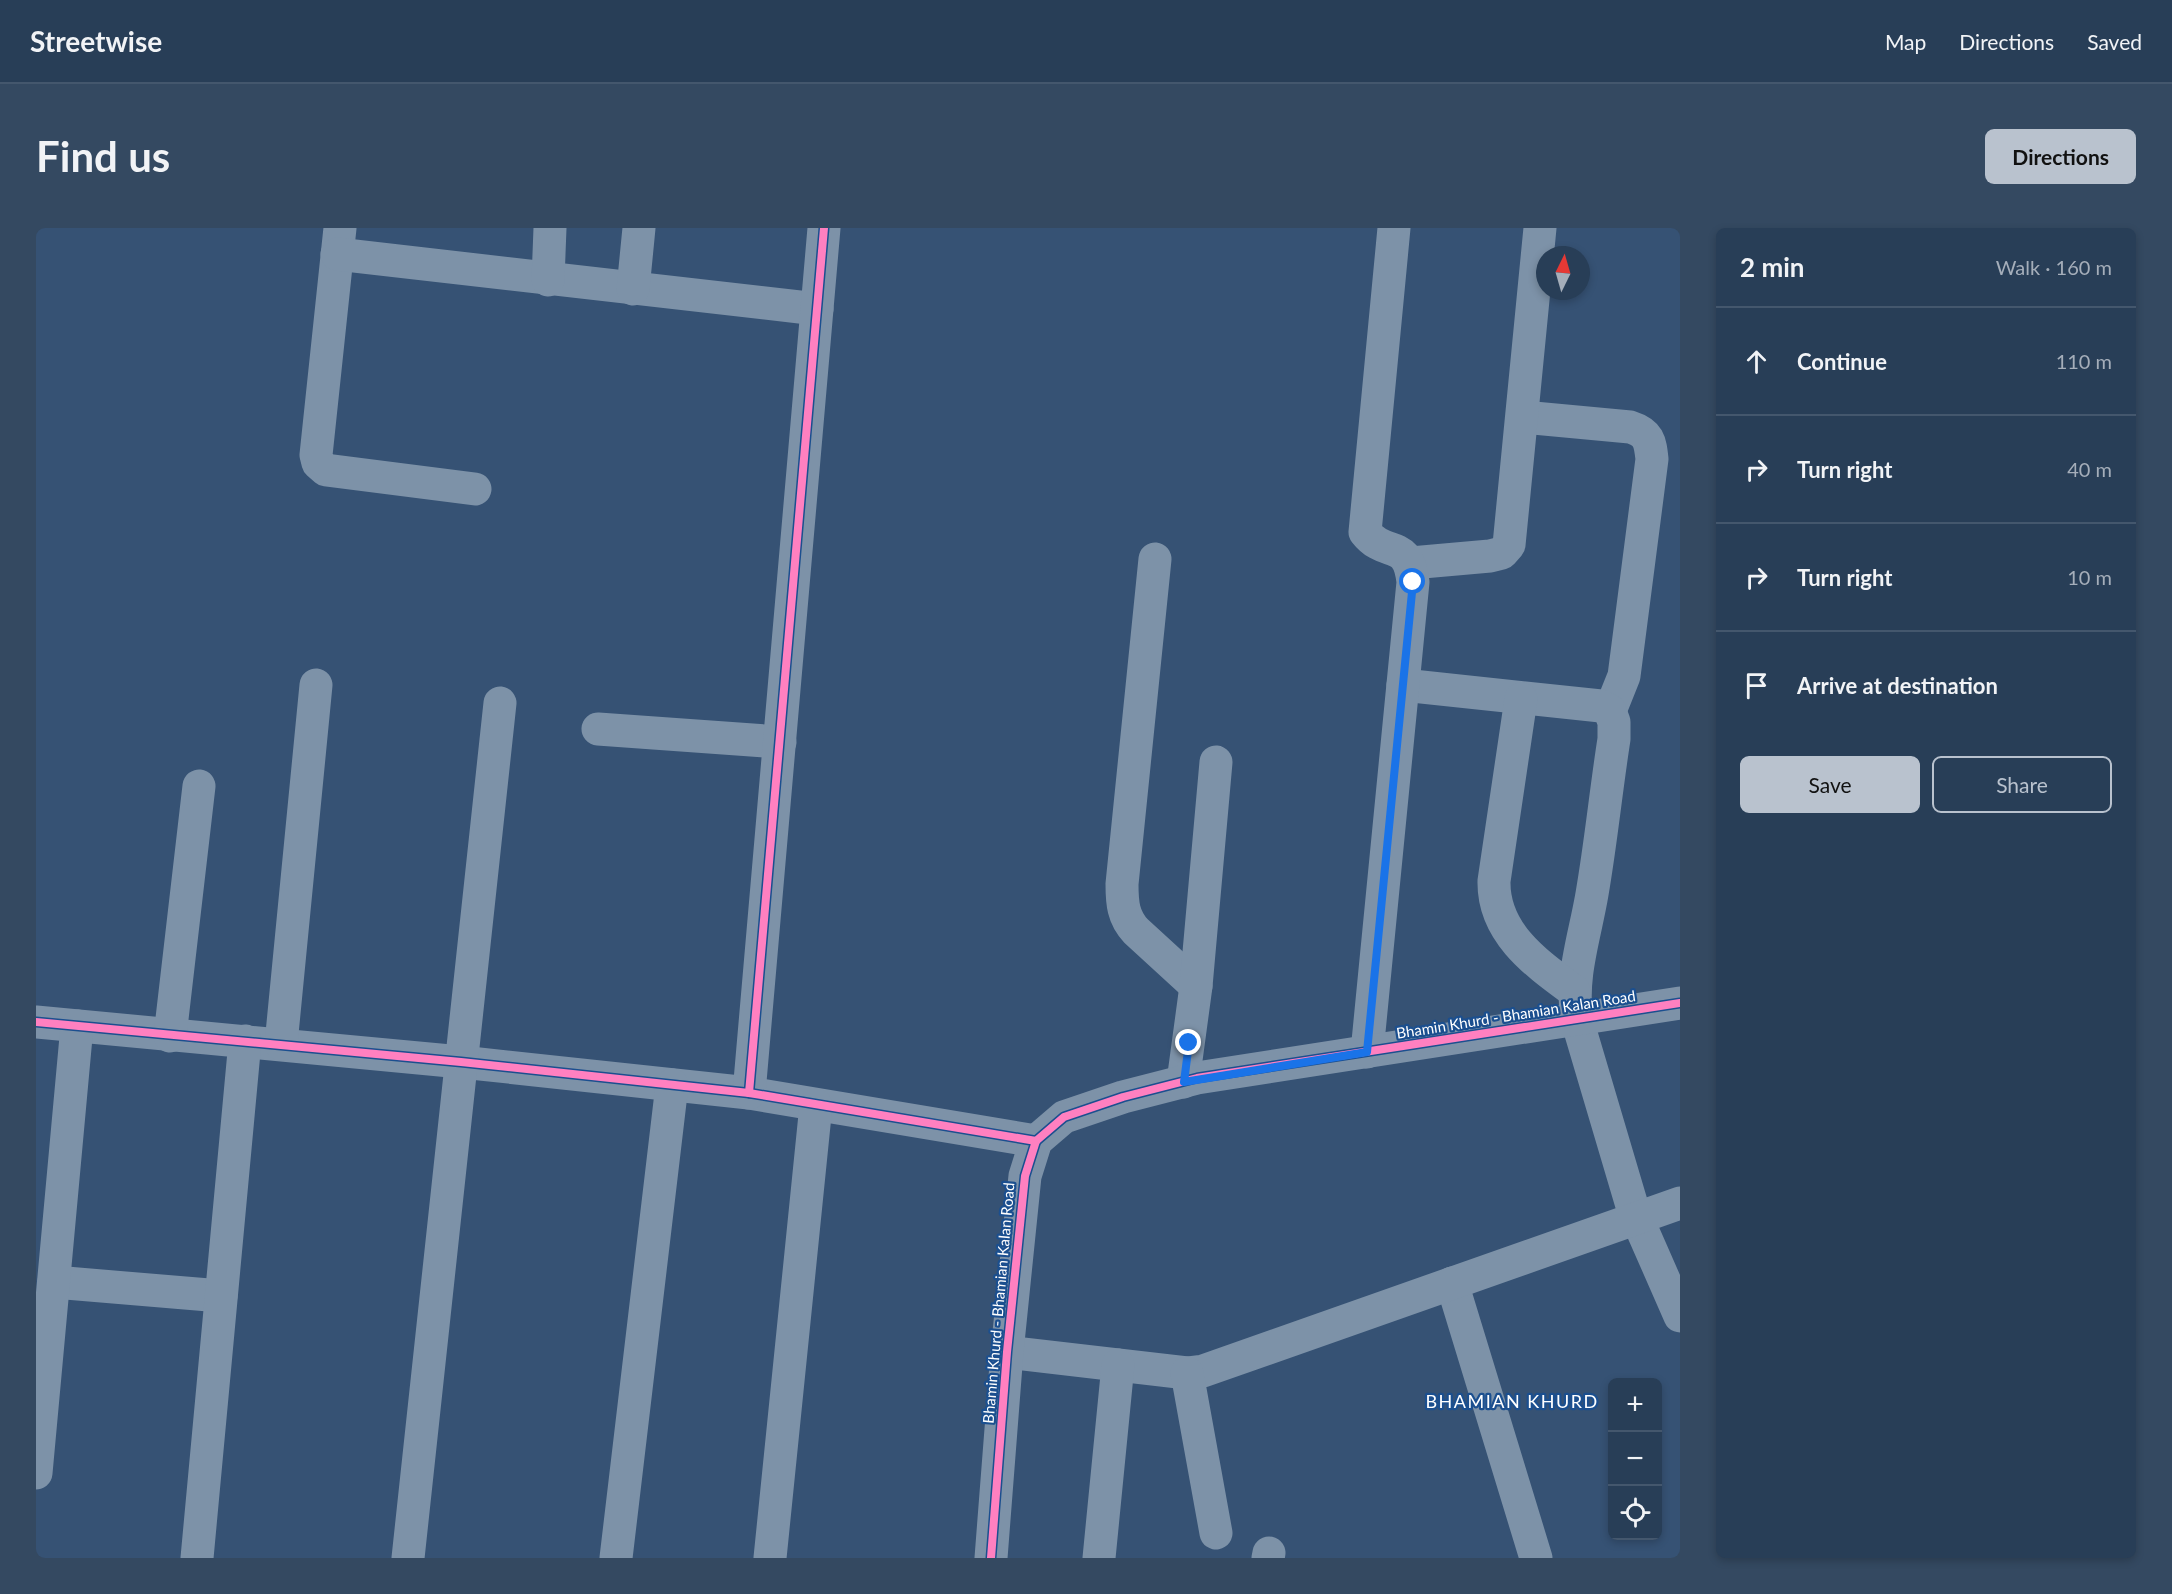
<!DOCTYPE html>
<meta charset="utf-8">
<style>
:root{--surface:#283e57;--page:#344961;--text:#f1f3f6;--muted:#a5aeba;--line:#44576d;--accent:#b9c2ce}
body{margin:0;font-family:Lato,sans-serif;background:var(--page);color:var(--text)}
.controls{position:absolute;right:18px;bottom:18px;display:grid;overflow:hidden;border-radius:9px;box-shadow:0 3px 9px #0003}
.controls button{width:54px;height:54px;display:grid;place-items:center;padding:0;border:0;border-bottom:2px solid var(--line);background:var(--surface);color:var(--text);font:30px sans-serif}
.compass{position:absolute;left:1500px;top:18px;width:54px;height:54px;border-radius:50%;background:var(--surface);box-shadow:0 3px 9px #0003;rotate:5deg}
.stop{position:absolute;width:18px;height:18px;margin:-14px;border:4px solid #1a73e8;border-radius:50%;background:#fff}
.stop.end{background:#1a73e8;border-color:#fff;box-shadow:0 2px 6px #0008}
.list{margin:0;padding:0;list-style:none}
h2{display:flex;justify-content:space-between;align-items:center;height:78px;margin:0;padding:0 24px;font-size:26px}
h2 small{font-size:20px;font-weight:400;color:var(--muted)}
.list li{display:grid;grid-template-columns:39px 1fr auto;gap:18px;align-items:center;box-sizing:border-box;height:108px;padding:0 24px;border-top:2px solid var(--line)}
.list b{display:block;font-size:22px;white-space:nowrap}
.list em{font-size:20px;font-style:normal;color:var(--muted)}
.actions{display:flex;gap:12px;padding:18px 24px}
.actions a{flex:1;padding:14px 0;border:2px solid var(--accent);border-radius:9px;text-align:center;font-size:21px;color:var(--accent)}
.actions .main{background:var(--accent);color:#111}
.icon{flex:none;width:33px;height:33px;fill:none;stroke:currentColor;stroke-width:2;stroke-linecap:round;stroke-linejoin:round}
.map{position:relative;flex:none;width:1644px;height:1330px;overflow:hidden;border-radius:9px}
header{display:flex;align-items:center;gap:36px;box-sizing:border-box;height:84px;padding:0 30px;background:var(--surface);border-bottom:2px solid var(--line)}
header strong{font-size:28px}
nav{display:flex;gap:33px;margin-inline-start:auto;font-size:21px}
.intro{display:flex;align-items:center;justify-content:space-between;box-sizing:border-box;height:144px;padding:0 36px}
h1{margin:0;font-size:42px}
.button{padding:15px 27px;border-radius:9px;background:var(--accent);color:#111;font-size:21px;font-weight:700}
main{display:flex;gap:36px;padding:0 36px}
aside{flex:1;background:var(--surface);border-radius:9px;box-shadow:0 3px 9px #0003}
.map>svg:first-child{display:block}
</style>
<header>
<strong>Streetwise</strong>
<nav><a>Map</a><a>Directions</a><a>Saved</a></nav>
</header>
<div class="intro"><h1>Find us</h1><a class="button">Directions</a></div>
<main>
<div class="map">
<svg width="1644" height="1330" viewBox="0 0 1644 1330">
<rect width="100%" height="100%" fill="#365274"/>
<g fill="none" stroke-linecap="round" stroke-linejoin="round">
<g stroke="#7d92a8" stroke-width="33">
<path d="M304 0 280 227 282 235 290 242 439 261"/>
<path d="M301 26 781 81"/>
<path d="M512 52 514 0"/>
<path d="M597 61 603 0"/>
<path d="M1487 189 1594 199C1613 205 1614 213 1616 231L1588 448 1574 483"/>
<path d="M1119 331 1086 656C1086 675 1087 689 1100 703L1160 758"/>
<path d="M1375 335 1454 328 1466 325 1473 317 1504 0"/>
<path d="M1367 457 1565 478 1574 483 1578 494V511C1570 562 1565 614 1556 666 1549 708 1534 749 1541 792L1597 981 1644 1088"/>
<path d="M1485 471 1458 653C1457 705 1500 735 1538 763"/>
<path d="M562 501 744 514"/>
<path d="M0 794 425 834 713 865 1000 913"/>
<path d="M134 808 163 558"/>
<path d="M245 816 280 457"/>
<path d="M1331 824 1377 354C1372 309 1350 331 1329 304L1358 0"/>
<path d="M1147 854 1160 758 1180 534"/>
<path d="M713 865 788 0"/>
<path d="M18 1054 185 1068"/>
<path d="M1416 1055 1500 1330"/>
<path d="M971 1124 1151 1145 1167 1143 1644 975"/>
<path d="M1151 1145 1180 1305"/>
<path d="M0 1245 41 798"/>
<path d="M161 1330 209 813"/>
<path d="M372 1330 464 475"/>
<path d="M580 1330 636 857"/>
<path d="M734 1330 780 877"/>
<path d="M1063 1330 1082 1137"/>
<path d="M1232 1330 1233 1325"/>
</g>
<path stroke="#7d92a8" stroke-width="33" d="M955 1330 971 1124 989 948 1000 913 1028 889 1087 869 1161 850 1644 775"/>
<g stroke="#1b4f8f" stroke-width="11">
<g id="cycleway">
<path d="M0 794 425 834 713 865 1000 913"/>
<path d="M713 865 788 0"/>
<path d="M955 1330 971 1124 989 948 1000 913 1028 889 1087 869 1161 850 1644 775"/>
</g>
</g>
<use href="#cycleway" stroke="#ff80c0" stroke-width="8"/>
</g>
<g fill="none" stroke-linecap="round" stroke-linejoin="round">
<path stroke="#1a73e8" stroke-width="8" d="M1153 815 1148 854 1331 824 1377 354"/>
</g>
<g text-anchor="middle" stroke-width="4.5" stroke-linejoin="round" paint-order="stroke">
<g font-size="15" fill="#fff" stroke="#1b4f8f">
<text transform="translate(1480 787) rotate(-9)" y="5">Bhamin Khurd - Bhamian Kalan Road</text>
<text transform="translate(963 1075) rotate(-85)" y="5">Bhamin Khurd - Bhamian Kalan Road</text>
</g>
<g font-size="18" letter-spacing="1.5" fill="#fff" stroke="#1b4f8f">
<text x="1476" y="1180">BHAMIAN KHURD</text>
</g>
</g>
</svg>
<div class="controls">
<button>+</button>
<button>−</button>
<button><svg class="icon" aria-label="locate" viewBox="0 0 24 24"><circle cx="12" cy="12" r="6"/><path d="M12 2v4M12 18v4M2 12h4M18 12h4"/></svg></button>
</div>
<svg class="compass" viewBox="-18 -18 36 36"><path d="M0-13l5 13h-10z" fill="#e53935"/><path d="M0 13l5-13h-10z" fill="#a5aeba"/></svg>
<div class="stop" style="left:1377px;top:354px"></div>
<div class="stop end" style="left:1153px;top:815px"></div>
</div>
<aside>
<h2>2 min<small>Walk · 160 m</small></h2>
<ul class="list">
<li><svg class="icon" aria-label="ahead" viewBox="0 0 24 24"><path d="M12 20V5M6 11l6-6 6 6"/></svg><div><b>Continue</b></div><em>110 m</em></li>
<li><svg class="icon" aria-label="right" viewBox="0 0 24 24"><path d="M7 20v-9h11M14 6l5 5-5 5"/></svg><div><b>Turn right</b></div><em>40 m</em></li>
<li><svg class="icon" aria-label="right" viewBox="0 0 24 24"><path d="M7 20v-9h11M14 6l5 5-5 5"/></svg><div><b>Turn right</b></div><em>10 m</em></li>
<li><svg class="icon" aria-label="arrive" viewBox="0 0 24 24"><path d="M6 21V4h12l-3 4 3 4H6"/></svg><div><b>Arrive at destination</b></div></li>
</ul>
<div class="actions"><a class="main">Save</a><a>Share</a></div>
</aside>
</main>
